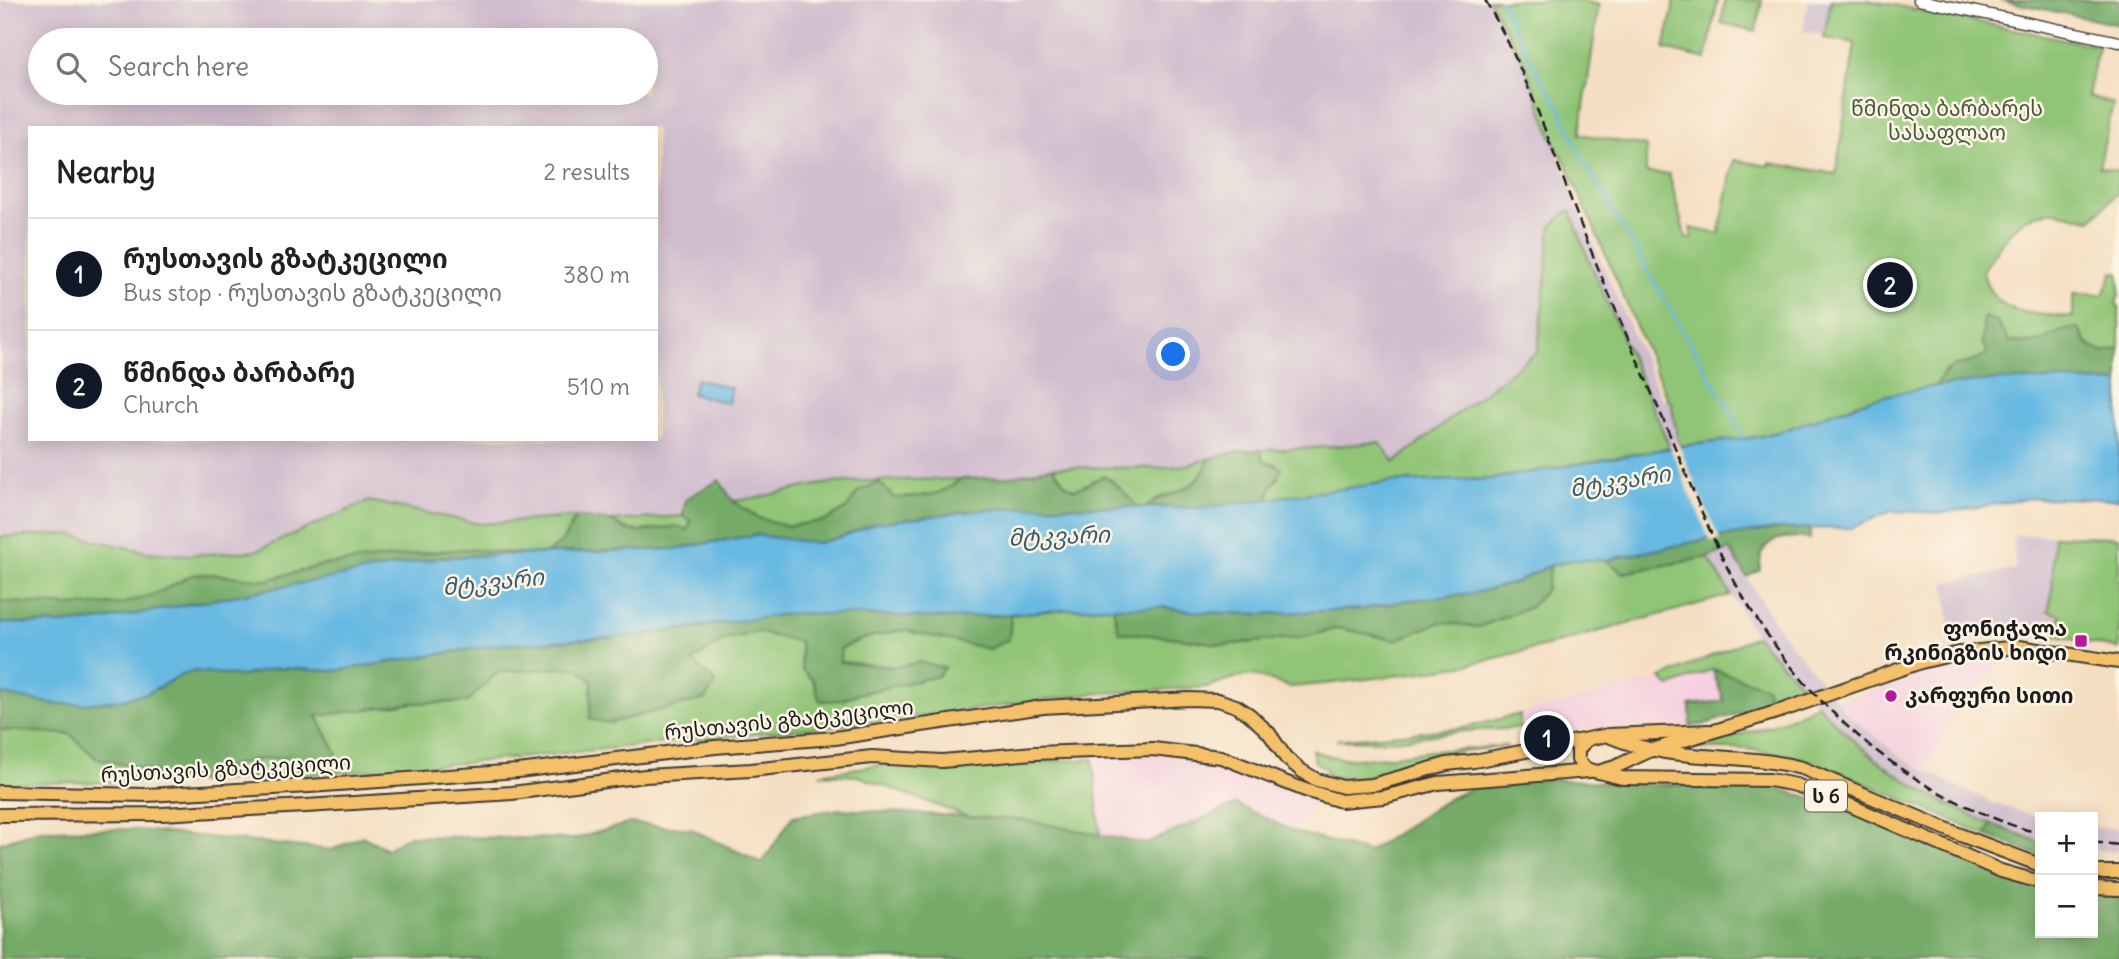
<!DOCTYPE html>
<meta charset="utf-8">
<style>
:root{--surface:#fff;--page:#f2f2f2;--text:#202124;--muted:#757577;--line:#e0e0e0;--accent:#111827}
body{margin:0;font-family:Delius,"Noto Sans Georgian",sans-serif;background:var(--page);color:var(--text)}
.controls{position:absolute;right:21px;bottom:21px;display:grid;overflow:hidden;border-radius:0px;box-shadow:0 4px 18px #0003}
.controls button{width:63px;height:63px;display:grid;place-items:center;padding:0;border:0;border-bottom:2px solid var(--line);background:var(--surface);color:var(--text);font:35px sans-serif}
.you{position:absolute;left:1174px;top:355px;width:24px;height:24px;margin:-18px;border:5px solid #fff;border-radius:50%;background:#1a73e8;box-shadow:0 0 0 10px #1a73e833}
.badge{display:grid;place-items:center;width:46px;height:46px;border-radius:50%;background:var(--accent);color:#fff;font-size:23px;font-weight:700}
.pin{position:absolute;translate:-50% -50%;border:4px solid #fff;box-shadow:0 2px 7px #0006}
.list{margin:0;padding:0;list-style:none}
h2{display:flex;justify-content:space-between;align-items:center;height:91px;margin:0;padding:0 28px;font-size:30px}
h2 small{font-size:23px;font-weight:400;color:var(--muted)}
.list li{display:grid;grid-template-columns:46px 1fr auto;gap:21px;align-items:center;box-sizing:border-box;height:112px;padding:0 28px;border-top:2px solid var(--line)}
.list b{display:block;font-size:26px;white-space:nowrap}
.list p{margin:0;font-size:23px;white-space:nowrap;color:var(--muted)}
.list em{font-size:23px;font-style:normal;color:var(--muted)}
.icon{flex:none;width:38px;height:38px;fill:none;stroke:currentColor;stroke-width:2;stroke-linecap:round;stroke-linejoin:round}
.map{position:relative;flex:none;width:2119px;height:959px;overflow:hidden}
.search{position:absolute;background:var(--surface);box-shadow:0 4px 18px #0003;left:28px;top:28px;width:630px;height:77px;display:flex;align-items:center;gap:18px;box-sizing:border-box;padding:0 24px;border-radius:38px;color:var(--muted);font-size:26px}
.panel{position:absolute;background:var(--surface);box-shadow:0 4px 18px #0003;left:28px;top:126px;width:630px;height:315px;border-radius:0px}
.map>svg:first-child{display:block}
</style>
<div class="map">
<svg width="2119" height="959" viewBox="0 0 2119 959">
<rect width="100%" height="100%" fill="#fcf5e5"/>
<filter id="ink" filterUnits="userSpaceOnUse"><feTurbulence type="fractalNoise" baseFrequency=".0143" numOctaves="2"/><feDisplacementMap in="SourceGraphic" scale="14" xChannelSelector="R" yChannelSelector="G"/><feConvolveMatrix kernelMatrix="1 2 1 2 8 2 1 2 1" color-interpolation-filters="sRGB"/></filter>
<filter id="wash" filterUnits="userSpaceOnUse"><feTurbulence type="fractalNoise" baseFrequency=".00686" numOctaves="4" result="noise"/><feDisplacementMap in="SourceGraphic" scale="28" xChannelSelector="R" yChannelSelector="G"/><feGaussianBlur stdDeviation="1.57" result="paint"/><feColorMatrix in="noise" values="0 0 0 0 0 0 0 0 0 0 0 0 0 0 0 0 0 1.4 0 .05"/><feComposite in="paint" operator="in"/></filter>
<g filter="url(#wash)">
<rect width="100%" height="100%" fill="#f4dec1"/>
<g fill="#f4cfde">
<path d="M1994 657 1993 672 1954 713 1927 772 1864 729 1837 700Z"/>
<path d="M1712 669 1724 701 1690 705V726L1587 728 1542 734 1520 728V714L1661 678 1670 687Z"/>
<path d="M1150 755 1219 762 1318 801 1295 832 1236 804 1146 844 1100 835 1093 759Z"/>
</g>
<g fill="#d0bdce" fill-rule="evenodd">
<path d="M0 0H1489L1525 64 1579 210 1662 400 1671 401 1677 436 1681 446 1670 448 1584 248 1571 211 1551 226 1538 351 1394 462 1378 442 1312 448 1240 451 1187 465 1160 468 1066 466 1007 477 827 483 795 488 762 498 733 501 686 499 683 516 611 521 576 517 480 524 369 501 256 551 187 555 146 552 68 534 0 537ZM40 40H646V93H40ZM30 128H656V439H30Z"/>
<path d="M1808 0H1831L1824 35 1803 31Z"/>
<path d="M2013 535 2054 536 2052 595 2048 611 2062 615 2056 636 2009 634 1952 642 1945 583 2016 569Z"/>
<path d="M1730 550 1778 628 1849 715 1894 752 1927 772 1993 803 2040 818V842L1968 815 1922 791 1880 764 1839 728 1756 636 1708 557Z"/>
<path d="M2093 827 2119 829V852L2093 850Z"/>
</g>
<g fill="#90c476" stroke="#567049" stroke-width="2">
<path d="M1489 0H1578L1599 5 1580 134 1646 146V173L1669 174 1686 239 1693 238 1690 228 1719 234 1734 160 1769 166 1770 163 1836 174 1855 43 1824 38 1831 0H1868L2098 46 2088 96 2113 104 2099 167 2119 171 2117 193 2091 220C2078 218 2059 210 2046 212 2015 217 1998 247 1983 271 1992 318 2034 313 2073 317V294L2103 295 2113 272 2119 273V294L2116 304 2119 307V348L2105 353 2088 345 2079 329C2059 327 2051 340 2032 343 2025 344 2016 342 2009 341L1996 321 1986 355 1978 360 1955 366 1944 372 1936 386 1868 400 1785 430 1758 437 1681 446 1677 436 1671 401 1668 400 1566 163 1555 145 1525 64Z"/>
<path d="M1675 0H1718L1706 59 1664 49Z"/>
<path d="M1725 0H1762L1756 31 1721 23Z"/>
<path d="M1568 211H1571L1584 248 1670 448 1492 479 1390 482 1268 500 1269 487 1278 479 1276 464 1263 461 1260 450 1312 448 1379 442 1395 462 1538 351 1551 226Z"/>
<path d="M1210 458C1200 481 1192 487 1168 495 1159 498 1154 499 1148 506L1138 507 1121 492 1111 479H1095L1084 488 1074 489 1065 484 1053 467 1160 468 1187 465Z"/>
<path d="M960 479C941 498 920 496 894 498L878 482 858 492 847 508 825 521 788 526 758 518 733 501C764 498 793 488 824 484 868 479 915 480 960 479Z"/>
<path d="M369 501 480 524 576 517 562 542 547 553 524 554 464 549 427 552 392 558 323 565 267 580 210 574 192 575 155 594 122 604 68 606 0 601V537L68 534 146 552 187 555 256 551Z"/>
<path d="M683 516 691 520 688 530C660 520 645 543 611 521Z"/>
<path d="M2054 536 2119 537V649L2056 636 2061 615 2048 611 2052 595Z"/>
<path d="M1708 557 1731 595 1546 646 1466 665 1402 675 1324 684 1290 687 1253 675 1237 677 1207 687 1089 694 893 720 476 762 321 774 195 782 0 783V730L70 734 96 758 195 782C220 768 244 760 273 758 297 756 316 768 337 754L316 716 413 703 467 702 498 672 577 667 592 681 590 719 609 723 704 699 691 661 726 639 758 632 800 642 802 670 813 680 820 700H842L857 694 938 676 920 662 898 667 839 662 841 648 866 638 902 630 1009 639 1011 615 1071 608 1113 607 1120 632 1180 638 1223 645 1305 637 1339 628 1395 640 1441 622 1479 627 1531 607 1546 589 1551 565 1573 560H1606L1623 573Z"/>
<path d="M1756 636 1803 687 1771 703 1766 687 1713 669 1669 687 1661 678Z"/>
<path d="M1817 704C1868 760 1921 796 1992 824L1986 835 1835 770 1802 758 1747 749H1669C1720 739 1771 732 1817 704Z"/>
<path d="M1520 714V728L1465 731 1385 741 1336 740 1463 728Z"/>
<path d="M1508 746C1481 750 1452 751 1426 758 1388 768 1367 784 1325 775L1328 771 1315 762 1312 750C1349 767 1391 755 1431 751 1456 749 1482 748 1508 746Z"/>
<path d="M1093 759 1100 835 1024 820 968 817 858 776 819 774 878 765 903 764 946 767Z"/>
</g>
<g fill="#74aa67" stroke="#486342" stroke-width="2">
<path d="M2000 0H2119V25Z"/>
<path d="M1984 317 1996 321 2009 341C2016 342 2025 344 2032 343 2051 340 2059 327 2079 329L2088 345 2104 353 2119 348V383C2058 378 1998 381 1936 386 1951 358 1963 370 1986 355V350L1982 342Z"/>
<path d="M1260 450 1264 461 1282 468C1277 481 1269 486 1268 500L1203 508 1148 506C1154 499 1159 498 1168 495 1192 488 1200 481 1210 458L1240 451Z"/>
<path d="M1053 467 1065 484 1074 489C1086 487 1092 480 1104 476 1116 481 1127 497 1138 507L1043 506 980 510 876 523 838 538 817 543 755 535 674 549 547 553 562 542 576 517 611 521 625 530 641 532 677 526 688 530 691 521 683 516 686 499 719 480 733 501 758 518 788 526 825 521 847 508 858 492 879 482 894 498C920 496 941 498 960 479L1007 477Z"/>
<path d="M1810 528V539C1794 537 1771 534 1762 552 1760 557 1760 565 1760 570L1747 577 1730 550 1708 557 1623 573 1606 560C1674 546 1741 529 1810 528Z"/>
<path d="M464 549 524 554 444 557 104 620 61 624 0 623V601L68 606 122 604 155 594 192 575 209 574 267 580 323 565Z"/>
<path d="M1551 565 1546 589 1531 607 1478 627 1441 622 1395 640 1339 628 1305 637 1223 645 1180 638 1119 632 1113 607H1162L1201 612 1262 614 1363 609 1403 601 1474 593 1514 583Z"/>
<path d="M811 612C845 616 879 615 914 616 947 616 978 618 1011 615L1009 639 989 649 902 630 866 638 841 648 840 662 898 667 919 662 945 668 938 676 857 694 842 700 820 701 813 680 802 670 800 642 758 632 726 639 692 661 716 683 705 699 609 723 590 719 592 681 577 667 498 672 467 702 413 703 317 716 337 754C316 768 297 756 273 758 244 759 220 768 195 782L96 758 70 734 0 730V694L54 704H85L119 700 148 693 179 676 194 671 241 676 276 668 334 671 496 645 633 636 691 629 767 615Z"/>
<path d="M1712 669 1766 687 1771 703 1702 725 1690 726V705L1724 701Z"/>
<path d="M1533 778 1637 784 1768 786 1830 803 1896 832 2040 888V933H2093V894L2119 895V959H0V843L39 830 130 829 332 850 362 836 387 849 408 836 574 839 630 823 691 829 762 863 793 816 840 809 1024 820 1146 844 1236 804 1295 832 1368 852 1448 799 1474 787Z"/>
<path d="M1992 824 2040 842V856L1986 835Z"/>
</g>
<g fill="#67b9e2" stroke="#426a7f" stroke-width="2">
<path d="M696 379 731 388 728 403 692 394Z"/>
<path d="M1999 380H2062L2119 383V499L2031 498 1943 513 1891 511 1851 528 1776 529 1718 537 1606 560H1573L1551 565 1514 583 1474 593 1403 601 1363 609 1262 614 1200 612 1162 607H1102L955 618 793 613 633 636 496 645 334 671 276 668 241 676 194 671 179 676 148 693 119 700 85 704H54L0 694V623L61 624 104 620 444 557 674 549 755 535 817 543 838 538 876 523 980 510 1043 506 1203 508 1390 482 1492 479 1681 446 1758 437 1785 430 1868 400 1893 394 1936 386Z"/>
</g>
<path fill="#f4dec1" d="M1678 443 1692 477 1696 481 1694 482 1720 540 1711 542 1669 445Z"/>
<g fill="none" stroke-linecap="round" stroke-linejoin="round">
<path stroke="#67b9e2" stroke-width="2.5" d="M1500 0 1538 74 1560 108 1581 155 1691 345 1728 406 1743 438"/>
</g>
</g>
<g filter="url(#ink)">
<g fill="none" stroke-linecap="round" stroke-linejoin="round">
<g stroke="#3c3935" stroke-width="13">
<path id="tertiary" d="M1919 0 2119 42"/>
</g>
<g stroke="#3c3935" stroke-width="16">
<g id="trunk">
<path d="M1611 737C1675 764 1737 751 1802 768L1963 836 2040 865"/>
<path d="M1587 740 1578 749V760L1586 769 1598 772 1615 767 1649 751 1783 710 1921 662 1959 653 2019 647 2119 662"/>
<path d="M1599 772 1622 778 1770 780 1796 785 1840 801 2001 871 2040 882"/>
<path d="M0 792 147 795 310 786 518 771 715 747 835 738 1043 707 1189 699 1218 700 1236 706 1250 715 1269 733 1286 758 1302 771 1317 780 1343 787 1372 785 1447 764 1474 761 1608 735 1710 731"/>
<path d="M0 815 162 814 306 806 512 793 645 776 751 770 872 757 942 761 1034 753 1153 749 1221 757 1305 790 1341 801 1384 797 1438 783 1590 771"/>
<path d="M2093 872H2119"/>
<path d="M2093 888 2119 889"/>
</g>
</g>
<use href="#tertiary" stroke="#fff" stroke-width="10"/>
<use href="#trunk" stroke="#f4c16a" stroke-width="12"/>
<g stroke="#1c1c1c" stroke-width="2.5" stroke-dasharray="10 5" stroke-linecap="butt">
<path d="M1485 0C1528 72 1551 150 1582 228 1605 287 1631 345 1656 403 1681 459 1702 518 1730 573 1783 674 1866 761 1971 808 1993 818 2016 828 2040 833"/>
<path d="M2093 842 2119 845"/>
</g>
</g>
</g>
<g fill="#b5179e" stroke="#fcf5e5" stroke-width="2.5">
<rect x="2074" y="634" width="14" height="14" rx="3.5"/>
<circle cx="1891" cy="696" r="7"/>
</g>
<g text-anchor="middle" stroke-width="5" stroke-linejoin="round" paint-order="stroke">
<rect fill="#fcf5e5" stroke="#5f5d58" stroke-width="2" x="1805" y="780.5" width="42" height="31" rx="5"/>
<g font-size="19" font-weight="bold" fill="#1c1c1c">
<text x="1826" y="803">ს 6</text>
</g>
<g font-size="21" fill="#45573c" stroke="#fcf5e5">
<text x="1947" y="116">წმინდა ბარბარეს<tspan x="1947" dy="24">სასაფლაო</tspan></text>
</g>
<g font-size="21" font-weight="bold" fill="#1c1c1c" stroke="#fcf5e5" text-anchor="end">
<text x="2067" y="636">ფონიჭალა<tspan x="2067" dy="24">რკინიგზის ხიდი</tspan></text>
<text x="1905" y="703" text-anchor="start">კარფური სითი</text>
</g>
<g font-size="21" fill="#1c1c1c" stroke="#fcf5e5">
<text transform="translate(789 720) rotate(-6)" y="7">რუსთავის გზატკეცილი</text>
<text transform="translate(226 769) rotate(-3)" y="7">რუსთავის გზატკეცილი</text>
</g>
<g font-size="23" font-style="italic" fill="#3a5b6b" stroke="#fcf5e5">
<text transform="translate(1620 481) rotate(-9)" y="8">მტკვარი</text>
<text transform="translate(1059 536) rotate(-2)" y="8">მტკვარი</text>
<text transform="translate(493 582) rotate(-6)" y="8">მტკვარი</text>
</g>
</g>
</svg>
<div class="controls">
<button>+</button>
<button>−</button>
</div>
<div class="you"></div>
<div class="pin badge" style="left:1547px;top:738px">1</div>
<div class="pin badge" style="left:1890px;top:285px">2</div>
<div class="search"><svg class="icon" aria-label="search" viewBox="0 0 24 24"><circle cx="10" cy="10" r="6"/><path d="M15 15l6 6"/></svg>Search here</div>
<section class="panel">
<h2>Nearby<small>2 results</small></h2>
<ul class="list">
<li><span class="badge">1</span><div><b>რუსთავის გზატკეცილი</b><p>Bus stop · რუსთავის გზატკეცილი</p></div><em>380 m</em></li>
<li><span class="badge">2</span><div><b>წმინდა ბარბარე</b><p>Church</p></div><em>510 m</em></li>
</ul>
</section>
</div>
